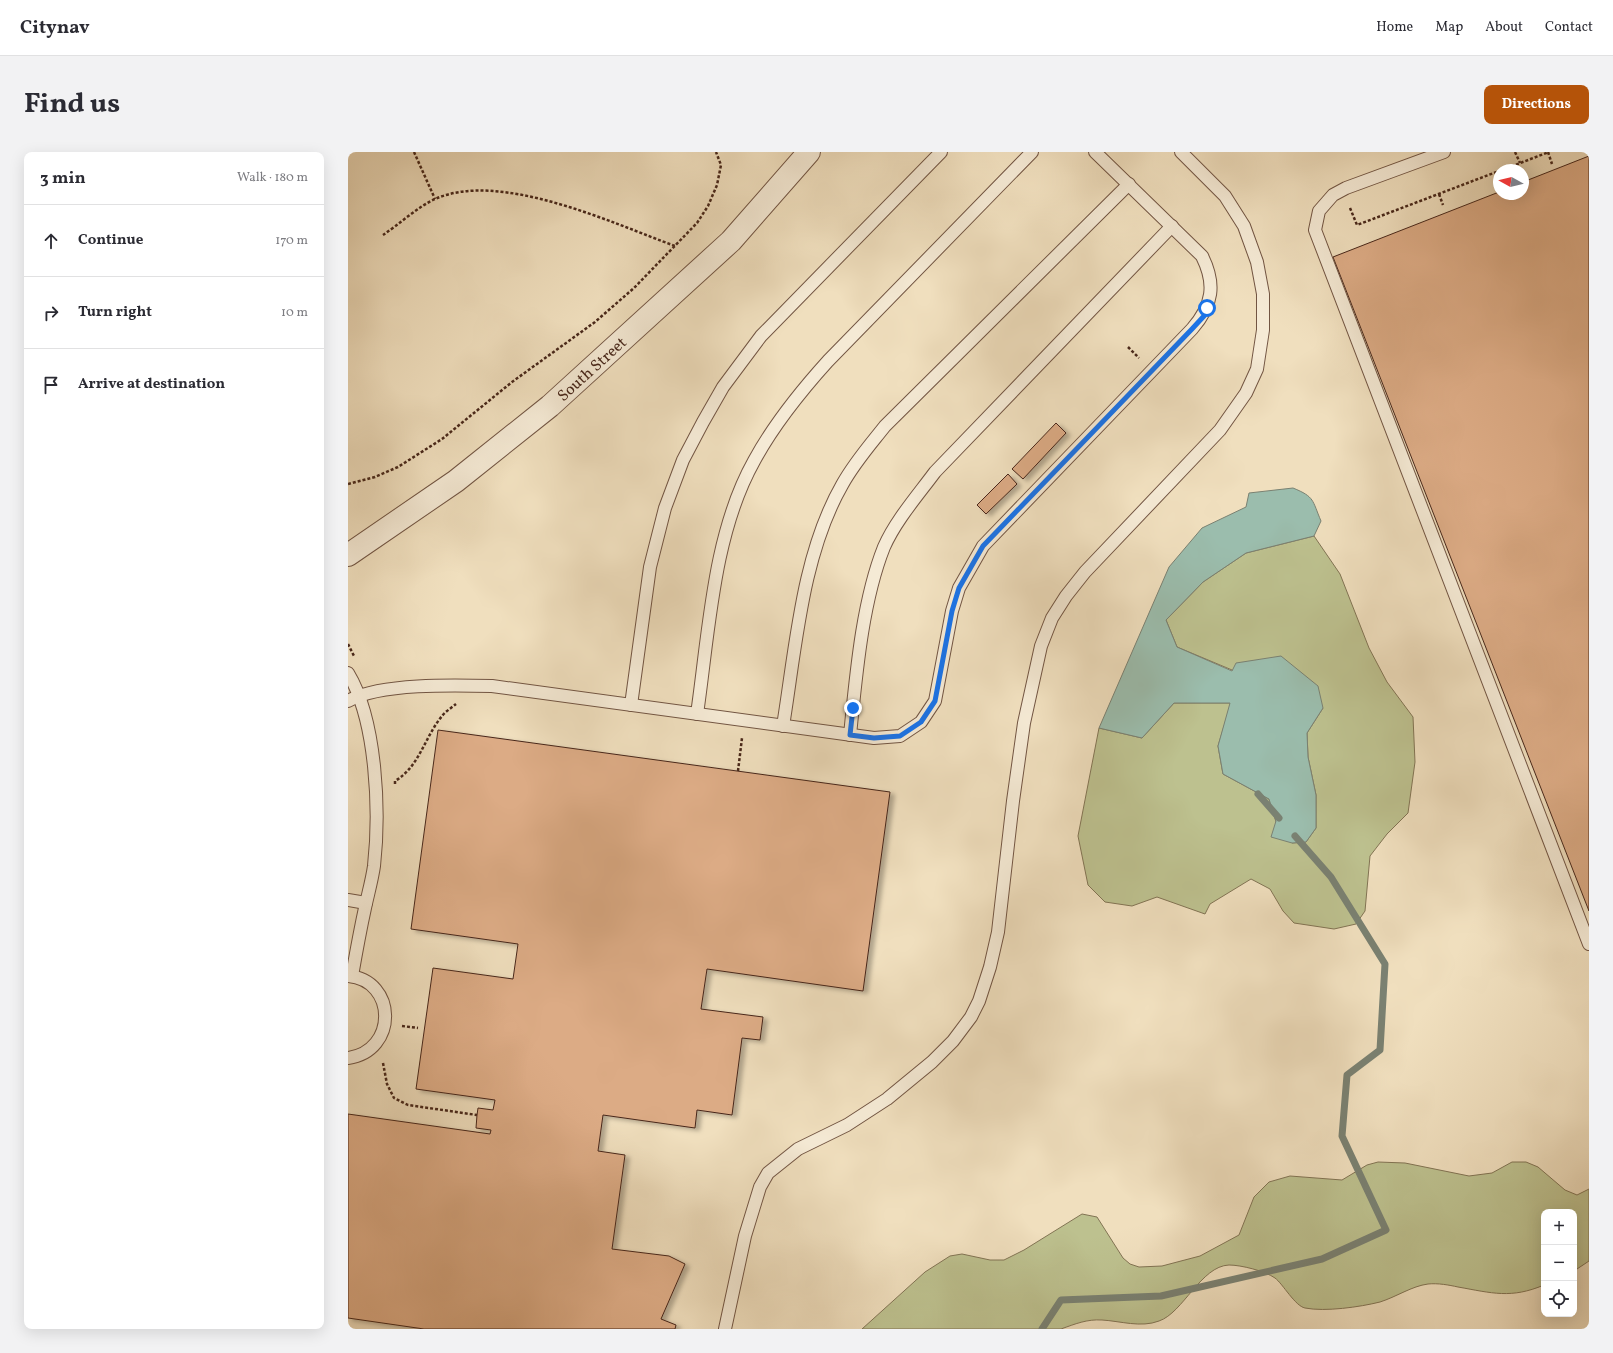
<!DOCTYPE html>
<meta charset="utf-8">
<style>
:root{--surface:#fff;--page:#f2f2f3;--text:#2b2b33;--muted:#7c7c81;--line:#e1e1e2;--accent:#b45309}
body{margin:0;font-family:Vollkorn,serif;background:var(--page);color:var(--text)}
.controls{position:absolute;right:12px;bottom:12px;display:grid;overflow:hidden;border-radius:8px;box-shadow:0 4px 16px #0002}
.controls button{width:36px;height:36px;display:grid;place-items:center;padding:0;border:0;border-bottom:1px solid var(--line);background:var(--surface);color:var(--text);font:20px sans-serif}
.compass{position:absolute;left:1145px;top:12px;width:36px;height:36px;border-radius:50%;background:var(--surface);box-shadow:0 4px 16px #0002;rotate:278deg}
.stop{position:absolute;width:12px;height:12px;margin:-9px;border:3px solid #1a73e8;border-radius:50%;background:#fff}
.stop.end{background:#1a73e8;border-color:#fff;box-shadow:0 1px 4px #0008}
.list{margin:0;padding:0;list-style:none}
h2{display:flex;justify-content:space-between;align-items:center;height:52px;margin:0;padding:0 16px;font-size:17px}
h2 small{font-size:13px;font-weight:400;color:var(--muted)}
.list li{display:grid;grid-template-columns:26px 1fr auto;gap:12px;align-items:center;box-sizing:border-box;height:72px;padding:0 16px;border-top:1px solid var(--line)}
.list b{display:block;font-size:15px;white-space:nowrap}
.list em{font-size:13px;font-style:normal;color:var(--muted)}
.icon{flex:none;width:22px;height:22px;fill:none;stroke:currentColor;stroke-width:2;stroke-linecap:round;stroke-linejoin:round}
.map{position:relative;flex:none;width:1241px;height:1177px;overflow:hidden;border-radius:8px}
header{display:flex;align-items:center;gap:24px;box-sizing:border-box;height:56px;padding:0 20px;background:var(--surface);border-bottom:1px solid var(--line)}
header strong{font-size:19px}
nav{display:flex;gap:22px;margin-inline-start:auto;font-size:14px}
.intro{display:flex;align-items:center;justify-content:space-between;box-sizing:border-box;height:96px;padding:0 24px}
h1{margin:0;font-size:28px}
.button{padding:10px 18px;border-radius:8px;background:var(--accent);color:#fff;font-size:14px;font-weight:700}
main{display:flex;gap:24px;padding:0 24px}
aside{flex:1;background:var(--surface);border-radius:8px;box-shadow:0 4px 16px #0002}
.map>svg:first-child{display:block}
</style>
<header>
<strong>Citynav</strong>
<nav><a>Home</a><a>Map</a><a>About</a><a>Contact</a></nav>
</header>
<div class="intro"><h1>Find us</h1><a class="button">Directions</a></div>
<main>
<aside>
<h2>3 min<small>Walk · 180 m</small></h2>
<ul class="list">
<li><svg class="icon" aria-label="ahead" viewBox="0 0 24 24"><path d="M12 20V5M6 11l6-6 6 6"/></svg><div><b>Continue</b></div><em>170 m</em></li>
<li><svg class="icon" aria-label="right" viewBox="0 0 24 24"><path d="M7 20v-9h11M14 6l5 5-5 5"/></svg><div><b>Turn right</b></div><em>10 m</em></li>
<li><svg class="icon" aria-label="arrive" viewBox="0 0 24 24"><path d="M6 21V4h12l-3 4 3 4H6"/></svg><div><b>Arrive at destination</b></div></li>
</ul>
</aside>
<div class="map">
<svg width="1241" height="1177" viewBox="0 0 1241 1177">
<defs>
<filter id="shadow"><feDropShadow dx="4.5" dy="2.5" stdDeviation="2" flood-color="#0004"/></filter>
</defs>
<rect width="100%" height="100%" fill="#f0dfbe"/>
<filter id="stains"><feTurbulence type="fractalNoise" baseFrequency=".005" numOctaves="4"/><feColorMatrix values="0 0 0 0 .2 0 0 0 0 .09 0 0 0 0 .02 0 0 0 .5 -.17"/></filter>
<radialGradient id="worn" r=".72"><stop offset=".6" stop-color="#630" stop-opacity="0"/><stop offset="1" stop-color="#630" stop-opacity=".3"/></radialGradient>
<g fill="#bdc18f" stroke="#827454">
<path d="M966 384 992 422 1021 496 1039 530 1065 565 1067 610 1060 661 1039 682 1022 704 1017 759 1008 772 986 777 946 771 935 759 922 737 903 727 862 752 857 762 809 745 784 754 757 750 740 733 730 684 751 576 794 586 826 551H883L870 594 875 622 921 647 928 670 944 691 958 690 968 676V643L960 605 959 581 975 556 829 495 818 468 855 430 898 401Z"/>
<path d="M1030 1010 1057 1011 1121 1024 1144 1021 1164 1010H1178L1190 1015 1217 1038 1229 1043 1241 1037V1109L1226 1119V1060H1196V1133C1163 1147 1144 1141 1110 1135 1101 1133 1090 1131 1080 1132 1064 1134 1048 1145 1032 1150 1012 1155 977 1160 957 1156 947 1154 935 1132 927 1126 917 1119 893 1113 881 1113 853 1114 835 1161 811 1169 793 1176 772 1169 754 1168 739 1167 727 1172 713 1177H514L577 1120 602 1104 614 1102 642 1108H656L676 1098 734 1062 749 1065 775 1106 782 1112 791 1115 814 1114 852 1104 891 1083 906 1045 921 1030 942 1024 994 1028 1019 1013Z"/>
</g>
<path fill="#9bbdad" stroke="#7a8172" d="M945 336C967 345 964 348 973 369L966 384 898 401 855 430 818 468 829 495 884 519 888 511 933 504 970 534 975 556 959 581 960 605 968 643V676L958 690 944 691 923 685 928 669 921 647 875 622 870 594 882 551H826L794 586 751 576 821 415 854 376 898 355 901 341Z"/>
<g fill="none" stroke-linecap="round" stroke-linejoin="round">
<g stroke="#7a8172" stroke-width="7">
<path d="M910 642 931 666"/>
<path d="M694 1177 713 1148 813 1144 974 1107 1038 1078 994 984 999 923 1032 898 1037 812 983 725 947 684"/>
</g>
</g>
<g fill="#dcab85" stroke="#48271a" filter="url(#shadow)">
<path d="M1241 4V759L985 105 1151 40V42H1175V30Z"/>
<path d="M708 271 718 281 675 327 664 317Z"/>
<path d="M660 322 669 332 638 362 629 353Z"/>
<path d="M90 578 542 640 515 839 359 817 353 857 415 865 412 888 394 886 384 963 349 958 347 976 255 963 250 999 277 1003 264 1097 321 1104 337 1112 313 1167 328 1173 327 1177H76L0 1166V962L142 982 143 978 128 976 129 963 130 956 145 958 147 948 68 937 85 816 165 827 170 792 63 777Z"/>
</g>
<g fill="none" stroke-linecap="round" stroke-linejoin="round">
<g stroke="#725543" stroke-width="14">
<g id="service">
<path d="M1096 0 998 36 985 43 971 59 967 78 1241 792"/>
<path d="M0 521C29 569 32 660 26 714 24 728 20 742 17 756 12 779 8 801 4 824"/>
<path d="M0 549C31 531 107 533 144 534L526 586 552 584 573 570 587 549 604 459 611 436 635 394 844 177C865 153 868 132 854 104L747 0"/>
<path d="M283 553 302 415 317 356 335 308 355 270 375 235 413 184 593 0"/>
<path d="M349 562C361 480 365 382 406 309 426 272 452 240 480 209L684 0"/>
<path d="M435 574C448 494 454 403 494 333 506 311 522 293 537 274L781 32"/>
<path d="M502 583C508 524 514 450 536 395 548 368 570 343 587 320L824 74"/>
<path d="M0 748 18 751"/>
<path d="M0 824C49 828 50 899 0 906"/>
<path d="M377 1177 397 1084 412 1035 420 1021 450 997 499 973 539 947 584 910 605 889 623 865 631 849 642 815 650 780 665 649 676 571 693 494 704 466 718 444 737 420 872 278 898 241 909 217 915 178V142L909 110 896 74 877 44 833 0"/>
</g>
</g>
<g stroke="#725543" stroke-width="24">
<g id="tertiary">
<path id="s1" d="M0 403 108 329 202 254 383 89 461 0"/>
</g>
</g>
<g stroke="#48271a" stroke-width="2.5" stroke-dasharray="3 2" stroke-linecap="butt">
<path d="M66 0 87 47"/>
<path d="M1167 0 1172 11"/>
<path d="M1200 0 1204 12"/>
<path d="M1154 18 1201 0"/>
<path d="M1091 42 1095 53"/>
<path d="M1002 56 1009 73 1151 19"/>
<path d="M35 83C50 73 71 54 87 47 152 18 264 71 327 94"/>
<path d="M780 195 791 206"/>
<path d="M0 332 27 325 50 315 94 287 164 230 247 170 286 136 349 71 360 54 369 33 373 13 368 0"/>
<path d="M0 492 6 504"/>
<path d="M390 619 394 586"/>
<path d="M47 632V629C72 614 76 586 94 564 97 560 103 556 108 552"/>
<path d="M54 874 70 876"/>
<path d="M35 911 39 932 46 946 60 953 129 963"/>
</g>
<use href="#service" stroke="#f5ead5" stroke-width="12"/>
<use href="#tertiary" stroke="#f5ead5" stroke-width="22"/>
</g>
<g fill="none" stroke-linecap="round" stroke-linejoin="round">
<path stroke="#1a73e8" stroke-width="5" d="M505 556 502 583 526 586 552 584 573 570 587 549 604 459 611 436 635 394 844 177 856 164 859 156"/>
</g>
<g text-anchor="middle" stroke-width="3" stroke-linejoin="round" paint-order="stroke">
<g font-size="16" fill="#48271a" stroke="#f5ead5">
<text dy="6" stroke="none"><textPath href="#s1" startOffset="307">South Street</textPath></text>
</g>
</g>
<rect width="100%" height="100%" filter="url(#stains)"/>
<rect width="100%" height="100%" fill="url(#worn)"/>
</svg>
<div class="controls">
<button>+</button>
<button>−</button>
<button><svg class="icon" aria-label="locate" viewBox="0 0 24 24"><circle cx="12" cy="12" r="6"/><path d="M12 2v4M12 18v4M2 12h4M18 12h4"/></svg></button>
</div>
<svg class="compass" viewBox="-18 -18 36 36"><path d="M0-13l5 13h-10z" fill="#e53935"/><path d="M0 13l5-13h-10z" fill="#7c7c81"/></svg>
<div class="stop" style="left:859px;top:156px"></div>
<div class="stop end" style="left:505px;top:556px"></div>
</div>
</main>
